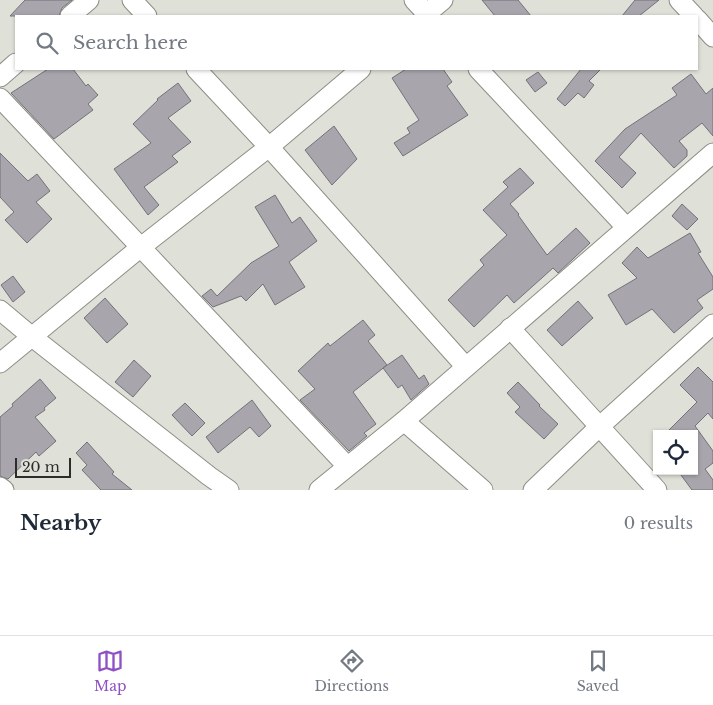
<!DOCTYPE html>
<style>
:root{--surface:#fff;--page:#f2f2f3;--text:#1f2937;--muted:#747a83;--line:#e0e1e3;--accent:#904fc4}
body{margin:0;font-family:"Libre Baskerville",serif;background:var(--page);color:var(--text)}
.controls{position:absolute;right:15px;bottom:15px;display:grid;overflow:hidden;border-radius:0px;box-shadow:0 1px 4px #0004}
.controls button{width:45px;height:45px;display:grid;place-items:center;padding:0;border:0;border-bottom:1px solid var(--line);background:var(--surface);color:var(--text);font:25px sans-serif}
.scale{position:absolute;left:15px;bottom:12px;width:56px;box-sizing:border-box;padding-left:5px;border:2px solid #2c2d29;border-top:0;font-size:14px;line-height:18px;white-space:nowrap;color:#2c2d29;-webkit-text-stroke:4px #dfe1d8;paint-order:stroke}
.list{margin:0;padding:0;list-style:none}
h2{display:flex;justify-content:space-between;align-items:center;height:65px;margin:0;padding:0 20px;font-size:21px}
h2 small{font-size:16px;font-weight:400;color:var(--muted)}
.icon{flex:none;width:28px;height:28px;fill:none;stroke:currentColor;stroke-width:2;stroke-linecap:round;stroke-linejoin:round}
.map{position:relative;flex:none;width:713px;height:490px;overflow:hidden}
.search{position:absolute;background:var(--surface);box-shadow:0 1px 4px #0004;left:15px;right:15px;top:15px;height:55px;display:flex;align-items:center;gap:12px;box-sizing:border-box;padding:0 18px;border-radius:0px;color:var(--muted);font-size:19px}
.sheet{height:145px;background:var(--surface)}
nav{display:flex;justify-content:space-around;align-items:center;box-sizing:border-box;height:70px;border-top:1px solid var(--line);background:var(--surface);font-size:14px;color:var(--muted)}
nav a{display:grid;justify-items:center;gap:2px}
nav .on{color:var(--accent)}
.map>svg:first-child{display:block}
</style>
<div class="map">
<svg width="713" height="490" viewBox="0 0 713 490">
<rect width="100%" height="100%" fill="#dfe1d8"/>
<g fill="#a9a5ad" stroke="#747178">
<path d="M25 0H72L62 8 59 16H10Z"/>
<path d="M482 0H518L531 16H495Z"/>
<path d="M635 0H659L639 16H622Z"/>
<path d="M48 69H73L86 86 88 84 98 95 88 104 93 110 54 139 11 93Z"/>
<path d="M406 69H443L452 82 447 86 468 115 403 156 394 143 410 133 407 128 419 120 392 78Z"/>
<path d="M581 69H601L589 81 594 85 584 98 578 93 565 106 557 99Z"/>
<path d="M538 72 547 83 535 92 526 80Z"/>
<path d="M691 74 706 94 713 88V136L702 123 679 141 687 150V156L674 168 641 133 619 157 636 173 622 188 595 161 625 129 677 95 672 88Z"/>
<path d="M178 83 191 101 168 118 191 142 172 156 178 162 144 187 159 205 148 215 114 169 151 143 133 124 158 100 157 99Z"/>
<path d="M334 126 357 159 332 185 305 150Z"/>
<path d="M0 153 28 181 37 174 50 191 36 202 52 219 27 243 5 220 14 212 0 197Z"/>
<path d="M520 168 534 183 510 204 519 214 518 215 547 255 576 228 590 243 558 273 553 268 514 303 507 295 474 327 448 300 484 265 480 260 507 235 483 210 508 187 503 182Z"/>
<path d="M275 195 292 223 300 217 317 241 289 262 305 287 275 305 263 284 246 301 241 296 213 307 202 296 211 289 217 296 251 263 279 246 255 207Z"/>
<path d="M682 204 698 219 687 230 672 216Z"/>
<path d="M690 233 701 252 698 253 713 277V289L697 300 703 308 674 333 652 309 626 325 608 295 637 278 622 263 637 247 648 258Z"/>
<path d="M13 276 25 292 13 302 1 285Z"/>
<path d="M105 298 128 324 107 343 84 318Z"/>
<path d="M578 301 593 318 562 346 547 330Z"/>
<path d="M363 320 375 335 368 341 387 365 353 392 376 424 364 433 367 436 349 451 300 400 315 389 298 371 328 343 330 346Z"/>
<path d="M402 355 419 379 424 375 429 384 411 400 402 385 398 388 383 368Z"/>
<path d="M134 360 151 376 133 397 115 382Z"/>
<path d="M698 367 713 382V419L708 413 695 426 713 451V463L705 469 713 480V490H692L678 471H694V434H665L697 402 680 385Z"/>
<path d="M40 379 56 398 44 408 45 410 35 417 56 441 39 456 36 452 8 479 0 476V417L13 406 12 404Z"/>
<path d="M518 382 540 405 539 406 558 424 544 439 515 412 520 407 507 393Z"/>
<path d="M252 400 271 426 259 437 250 427 218 453 206 437Z"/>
<path d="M185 403 205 423 192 436 172 415Z"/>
<path d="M87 442 114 472 112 474 132 490H101L82 470 87 465 76 453Z"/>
</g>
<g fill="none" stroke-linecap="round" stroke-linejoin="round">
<g stroke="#8d8e86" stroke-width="21">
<g id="street">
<path d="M132 0 147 16"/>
<path d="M414 0 429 16"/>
<path d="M679 0 694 16"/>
<path d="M70 16 89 0"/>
<path d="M424 16 443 0"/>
<path d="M697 19 713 37"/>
<path d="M196 69 269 147 466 367"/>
<path d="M478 69 626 227"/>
<path d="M0 77 16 63"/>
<path d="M0 98 347 466"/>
<path d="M0 310 31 336 209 476 229 490"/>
<path d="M510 328 657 490"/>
<path d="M0 363 141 247 269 147 361 69"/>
<path d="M404 421 483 490"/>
<path d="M0 487 4 490"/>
<path d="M319 490 404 421 713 153"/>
<path d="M533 490 599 427 713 324"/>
</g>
</g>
<use href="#street" stroke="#fff" stroke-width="19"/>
</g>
</svg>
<div class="controls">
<button><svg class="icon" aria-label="locate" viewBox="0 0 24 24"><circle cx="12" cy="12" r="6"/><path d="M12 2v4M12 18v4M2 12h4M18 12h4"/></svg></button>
</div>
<div class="scale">20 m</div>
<div class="search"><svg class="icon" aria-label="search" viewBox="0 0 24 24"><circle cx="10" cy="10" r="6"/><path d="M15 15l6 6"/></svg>Search here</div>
</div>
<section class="sheet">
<h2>Nearby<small>0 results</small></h2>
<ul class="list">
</ul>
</section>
<nav>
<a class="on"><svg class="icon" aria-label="map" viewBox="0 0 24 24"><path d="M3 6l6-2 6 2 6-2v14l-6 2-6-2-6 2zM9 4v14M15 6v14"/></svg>Map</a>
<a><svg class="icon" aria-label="directions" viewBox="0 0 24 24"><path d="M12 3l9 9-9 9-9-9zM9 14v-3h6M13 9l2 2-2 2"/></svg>Directions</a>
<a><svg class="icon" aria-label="saved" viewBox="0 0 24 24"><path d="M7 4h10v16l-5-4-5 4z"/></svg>Saved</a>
</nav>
